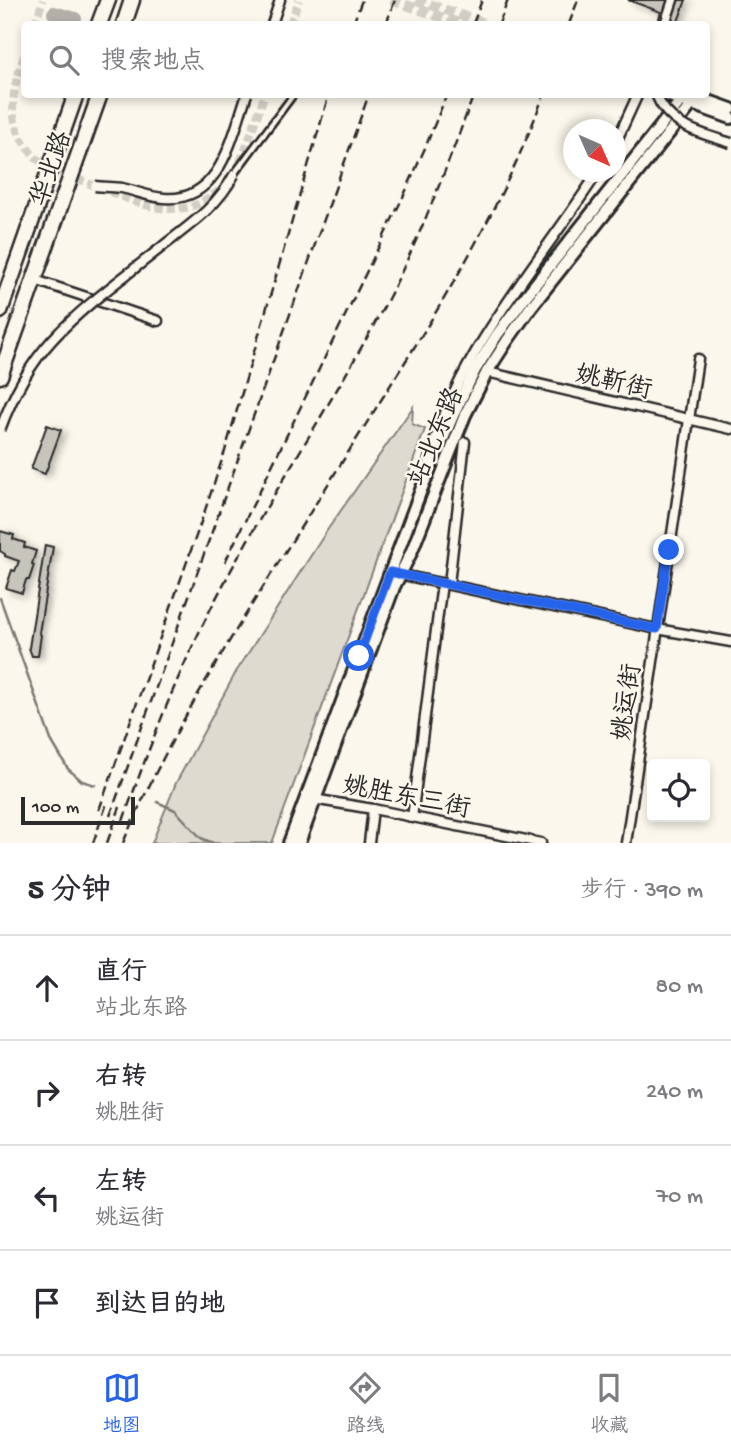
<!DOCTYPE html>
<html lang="zh">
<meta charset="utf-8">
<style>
:root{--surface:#fff;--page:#f7f7f7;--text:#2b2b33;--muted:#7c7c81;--line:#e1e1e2;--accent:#2563eb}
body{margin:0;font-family:"Gochi Hand","LXGW WenKai TC",sans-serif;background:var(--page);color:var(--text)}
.controls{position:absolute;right:21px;bottom:21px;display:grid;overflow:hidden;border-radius:7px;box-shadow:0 4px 10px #0003}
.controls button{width:63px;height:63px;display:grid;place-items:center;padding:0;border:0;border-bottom:2px solid var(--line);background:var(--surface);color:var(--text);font:35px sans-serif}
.compass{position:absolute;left:563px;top:119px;width:63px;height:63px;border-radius:50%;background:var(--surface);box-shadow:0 4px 10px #0003;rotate:135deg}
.scale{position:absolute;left:21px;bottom:18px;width:114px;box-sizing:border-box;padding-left:7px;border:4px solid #2b2b2b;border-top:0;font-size:19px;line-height:24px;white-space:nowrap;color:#2b2b2b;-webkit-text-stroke:5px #fbf7ec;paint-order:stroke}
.stop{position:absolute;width:21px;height:21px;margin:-16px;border:5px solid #2563eb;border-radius:50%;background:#fff}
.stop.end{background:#2563eb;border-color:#fff;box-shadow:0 2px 7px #0008}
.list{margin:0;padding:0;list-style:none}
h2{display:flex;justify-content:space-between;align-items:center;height:91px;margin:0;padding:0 28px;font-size:30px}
h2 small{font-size:23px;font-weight:400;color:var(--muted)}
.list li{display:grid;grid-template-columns:46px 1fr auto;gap:21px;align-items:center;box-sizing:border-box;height:105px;padding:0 28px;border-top:2px solid var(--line)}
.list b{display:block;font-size:26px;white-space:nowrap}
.list p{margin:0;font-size:23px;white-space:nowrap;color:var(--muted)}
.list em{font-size:23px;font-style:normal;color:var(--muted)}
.icon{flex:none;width:38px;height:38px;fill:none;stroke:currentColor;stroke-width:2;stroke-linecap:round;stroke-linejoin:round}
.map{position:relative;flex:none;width:731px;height:843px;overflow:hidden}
.search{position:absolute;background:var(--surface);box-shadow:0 4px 10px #0003;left:21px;right:21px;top:21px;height:77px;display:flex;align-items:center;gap:18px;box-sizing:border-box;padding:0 24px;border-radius:7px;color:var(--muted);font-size:26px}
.sheet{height:511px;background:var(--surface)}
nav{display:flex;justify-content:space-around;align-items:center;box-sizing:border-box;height:98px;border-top:2px solid var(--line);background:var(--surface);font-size:19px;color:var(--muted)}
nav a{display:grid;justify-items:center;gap:4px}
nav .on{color:var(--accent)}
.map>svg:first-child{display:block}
</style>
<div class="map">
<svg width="731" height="843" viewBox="0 0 731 843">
<defs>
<filter id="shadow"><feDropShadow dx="4" dy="2.5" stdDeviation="3.5" flood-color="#0004"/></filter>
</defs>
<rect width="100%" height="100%" fill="#fbf7ec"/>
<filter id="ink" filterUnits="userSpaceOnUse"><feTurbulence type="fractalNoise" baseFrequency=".0143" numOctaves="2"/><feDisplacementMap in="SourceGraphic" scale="14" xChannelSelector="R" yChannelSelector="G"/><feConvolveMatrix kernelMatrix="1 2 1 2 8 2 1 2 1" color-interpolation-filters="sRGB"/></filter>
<g filter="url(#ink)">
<path fill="#dddad0" stroke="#84827e" stroke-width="2" d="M413 407 412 424 425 429 272 843H152L176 783 236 672 328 529Z"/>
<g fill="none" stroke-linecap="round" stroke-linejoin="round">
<g stroke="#7b7a75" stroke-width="2.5">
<path d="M0 598 51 740 68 769 82 781 95 785"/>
<path d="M157 802 175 810 201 838 213 843"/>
</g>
<path stroke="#b1afa7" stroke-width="14" d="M54 13 75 19"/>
</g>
<g fill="#c7c4bc" stroke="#2b2b2b" stroke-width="2" filter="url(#shadow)">
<path d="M628 0H686L677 24H657L661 12Z"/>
<path d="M47 425 61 430 45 474 31 469Z"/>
<path d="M0 531 14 535 13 539 25 543 24 547 36 551 32 564 34 565 29 580H26L22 593 6 588 12 570 15 571 19 561 5 556V554L0 551Z"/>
<path d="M45 545 53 547 39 633 41 635 38 656H32L29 648Z"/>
</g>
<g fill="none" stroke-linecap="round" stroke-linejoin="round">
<g stroke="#d1cec5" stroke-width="8" stroke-dasharray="8 4" stroke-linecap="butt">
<path d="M35 24 43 0"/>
<path d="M290 24 299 0"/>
<path d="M24 56C20 69 15 81 14 94 9 123 24 151 47 167L133 201C169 214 200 213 226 183"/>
<path d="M235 173 245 150 265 94"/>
</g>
<g stroke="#d1cec5" stroke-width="10" stroke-dasharray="10 5" stroke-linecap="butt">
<path d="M391 0 462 24"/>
<path d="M416 0 487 24"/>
</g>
<g stroke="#2b2b2b" stroke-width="10">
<path id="lane" d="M234 174 294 94"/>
</g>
<g stroke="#2b2b2b" stroke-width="13">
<g id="street">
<path d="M272 24 280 0"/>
<path d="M665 24 673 0"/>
<path d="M616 142 638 94"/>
<path d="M35 280 158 321"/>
<path d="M487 372 731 429"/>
<path d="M427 467C455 354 537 267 598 172"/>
<path d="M398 574 657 629 731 642"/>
<path d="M449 584 465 442"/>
<path d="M313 799 373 809 541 843"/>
<path d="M412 818 442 583"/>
<path d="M369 843 373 809"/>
<path d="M626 843 698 359"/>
</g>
</g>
<g stroke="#2b2b2b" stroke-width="16">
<g id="secondary">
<path d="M664 94 731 118"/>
<path d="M689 94 731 109"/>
<path d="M289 843 421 490 454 413 475 370 497 335 522 301 686 94"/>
<path d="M299 843 394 587 411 553 465 415 487 372 507 341 531 307 692 104 687 94"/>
</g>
</g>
<g stroke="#2b2b2b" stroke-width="19">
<g id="highway">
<path d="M99 24 108 0"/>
<path d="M124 24 132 0"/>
<path d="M0 311 76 94"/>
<path d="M0 376 100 94"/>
</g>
</g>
<use href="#lane" stroke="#fbf7ec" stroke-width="4.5"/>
<use href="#street" stroke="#fbf7ec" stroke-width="8"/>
<use href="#secondary" stroke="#fbf7ec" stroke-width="10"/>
<use href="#highway" stroke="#fbf7ec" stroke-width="14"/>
<g stroke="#2b2b2b" stroke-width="2.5" stroke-dasharray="10 5" stroke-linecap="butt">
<path d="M353 24 362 0"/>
<path d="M386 24 395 0"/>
<path d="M473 24 482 0"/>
<path d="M499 24 508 0"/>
<path d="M569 24 578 0"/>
<path d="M225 562 404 195 425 148 447 94"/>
<path d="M99 810 201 522 225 451 329 94"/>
<path d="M110 816 369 94"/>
<path d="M123 821C151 741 182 662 222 587 274 489 336 397 388 299 422 233 448 164 474 94"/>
<path d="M93 843 107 803"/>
<path d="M107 843 120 807"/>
<path d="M123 843C165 745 220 654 277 565 316 503 355 442 393 381 451 290 507 196 544 94"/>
</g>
<g stroke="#2b2b2b" stroke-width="13" stroke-linecap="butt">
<g id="street-bridge">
<path d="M656 94C668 127 701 133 731 143"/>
<path d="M95 186C104 187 113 187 122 188 136 191 149 197 164 198 221 203 232 136 247 94"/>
<path d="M0 430C12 397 29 365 53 339 85 304 126 276 163 246 191 224 217 207 234 175"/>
</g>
</g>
<use href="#street-bridge" stroke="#fbf7ec" stroke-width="8"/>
</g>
</g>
<g fill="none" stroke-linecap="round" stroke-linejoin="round" filter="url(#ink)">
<path stroke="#2563eb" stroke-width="9" d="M359 656 390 572 657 629 669 550"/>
</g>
<g text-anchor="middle" stroke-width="5" stroke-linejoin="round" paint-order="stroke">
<g font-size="26" fill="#2b2b2b" stroke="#fbf7ec">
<text transform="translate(49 168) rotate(-71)" y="9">华北路</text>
<text transform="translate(614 380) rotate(13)" y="9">姚靳街</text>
<text transform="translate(434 436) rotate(-67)" y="9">站北东路</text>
<text transform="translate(625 702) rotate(-82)" y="9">姚运街</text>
<text transform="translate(407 795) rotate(11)" y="9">姚胜东三街</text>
</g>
</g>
</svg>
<div class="controls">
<button><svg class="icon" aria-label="locate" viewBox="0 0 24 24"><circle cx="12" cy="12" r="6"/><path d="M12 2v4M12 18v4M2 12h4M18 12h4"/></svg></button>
</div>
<svg class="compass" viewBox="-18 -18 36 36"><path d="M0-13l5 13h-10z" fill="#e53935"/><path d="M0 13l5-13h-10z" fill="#7c7c81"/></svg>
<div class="scale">100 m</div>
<div class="stop" style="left:359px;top:656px"></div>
<div class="stop end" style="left:669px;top:550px"></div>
<div class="search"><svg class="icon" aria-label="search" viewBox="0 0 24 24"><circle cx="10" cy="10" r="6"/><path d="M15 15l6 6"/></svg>搜索地点</div>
</div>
<section class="sheet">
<h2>5 分钟<small>步行 · 390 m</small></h2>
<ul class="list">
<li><svg class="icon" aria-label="ahead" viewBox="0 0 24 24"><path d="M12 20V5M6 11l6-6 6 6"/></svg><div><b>直行</b><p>站北东路</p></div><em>80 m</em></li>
<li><svg class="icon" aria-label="right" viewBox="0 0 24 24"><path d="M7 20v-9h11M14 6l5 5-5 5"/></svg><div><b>右转</b><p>姚胜街</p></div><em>240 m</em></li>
<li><svg class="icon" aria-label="left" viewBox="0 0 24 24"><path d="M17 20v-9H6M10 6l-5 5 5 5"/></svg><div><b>左转</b><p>姚运街</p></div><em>70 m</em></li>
<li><svg class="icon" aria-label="arrive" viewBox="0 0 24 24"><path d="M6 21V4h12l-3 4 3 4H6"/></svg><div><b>到达目的地</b></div></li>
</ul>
</section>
<nav>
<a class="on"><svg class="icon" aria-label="map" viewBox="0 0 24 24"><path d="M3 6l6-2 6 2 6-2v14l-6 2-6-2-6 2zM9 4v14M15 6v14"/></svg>地图</a>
<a><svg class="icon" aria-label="directions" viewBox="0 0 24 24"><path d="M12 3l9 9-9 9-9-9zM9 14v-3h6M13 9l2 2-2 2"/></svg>路线</a>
<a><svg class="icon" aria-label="saved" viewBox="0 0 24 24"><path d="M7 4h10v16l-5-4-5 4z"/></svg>收藏</a>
</nav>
